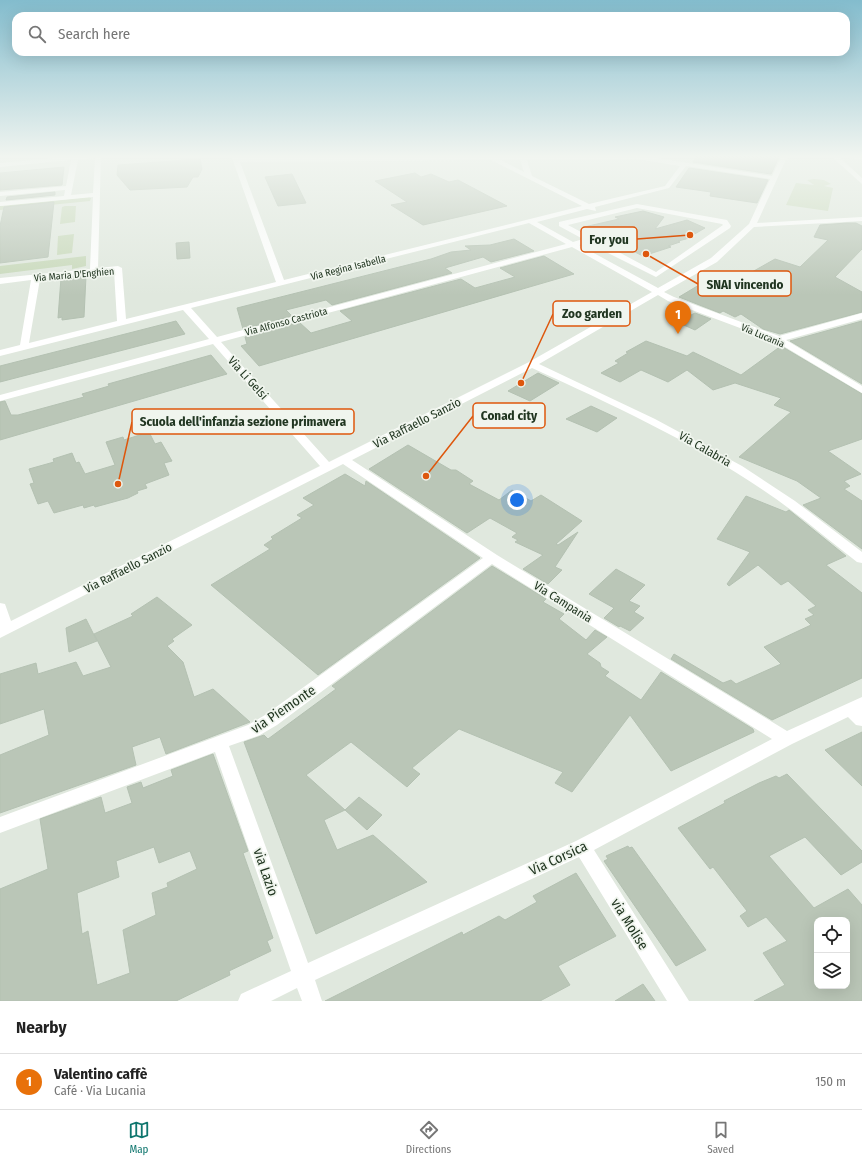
<!DOCTYPE html>
<meta charset="utf-8">
<style>
:root{--surface:#fff;--page:#f2f2f2;--text:#222;--muted:#767676;--line:#e0e0e0;--accent:#0f766e}
body{margin:0;font-family:"Fira Sans Condensed",sans-serif;background:var(--page);color:var(--text)}
.controls{position:absolute;right:12px;bottom:12px;display:grid;overflow:hidden;border-radius:8px;box-shadow:0 4px 16px #0002}
.controls button{width:36px;height:36px;display:grid;place-items:center;padding:0;border:0;border-bottom:1px solid var(--line);background:var(--surface);color:var(--text);font:20px sans-serif}
.you{position:absolute;left:517px;top:500px;width:14px;height:14px;margin:-10px;border:3px solid #fff;border-radius:50%;background:#1a73e8;box-shadow:0 0 0 6px #1a73e833}
.badge{display:grid;place-items:center;width:26px;height:26px;border-radius:50%;background:var(--accent);color:#fff;font-size:13px;font-weight:700}
.pin{position:absolute;translate:-50% -33px;filter:drop-shadow(0 1px 2px #0008)}
.pin::after{content:'';position:absolute;top:21px;width:14px;height:12px;background:inherit;clip-path:polygon(0 0,100% 0,50% 100%)}
.list{margin:0;padding:0;list-style:none}
h2{display:flex;justify-content:space-between;align-items:center;height:52px;margin:0;padding:0 16px;font-size:17px}
h2 small{font-size:13px;font-weight:400;color:var(--muted)}
.list li{display:grid;grid-template-columns:26px 1fr auto;gap:12px;align-items:center;box-sizing:border-box;height:56px;padding:0 16px;border-top:1px solid var(--line)}
.list b{display:block;font-size:15px;white-space:nowrap}
.list p{margin:0;font-size:13px;white-space:nowrap;color:var(--muted)}
.list em{font-size:13px;font-style:normal;color:var(--muted)}
.icon{flex:none;width:22px;height:22px;fill:none;stroke:currentColor;stroke-width:2;stroke-linecap:round;stroke-linejoin:round}
.map{position:relative;flex:none;width:862px;height:1001px;overflow:hidden}
.search{position:absolute;background:var(--surface);box-shadow:0 4px 16px #0002;left:12px;right:12px;top:12px;height:44px;display:flex;align-items:center;gap:10px;box-sizing:border-box;padding:0 14px;border-radius:12px;color:var(--muted);font-size:15px}
.sheet{height:108px;background:var(--surface)}
nav{display:flex;justify-content:space-around;align-items:center;box-sizing:border-box;height:56px;border-top:1px solid var(--line);background:var(--surface);font-size:11px;color:var(--muted)}
nav a{display:grid;justify-items:center;gap:2px}
nav .on{color:var(--accent)}
.map>svg:first-child{display:block}
</style>
<div class="map">
<svg width="862" height="1001" viewBox="0 0 862 1001">
<rect width="100%" height="100%" fill="#e0e8de"/>
<g fill="#c7d8b9">
<path d="M814 179 824 180 831 184 824 186 833 188 828 211 786 205 796 183 814 185 807 180Z"/>
<path d="M89 197 91 198 90 201 0 210V206H2Z"/>
<path d="M65 206H76L75 222 60 224 62 207Z"/>
<path d="M74 234 72 253 57 255 58 236Z"/>
<path d="M86 256V266L72 269V265L0 274V266Z"/>
</g>
<g fill="#bac6b7" stroke="#b4c1b2" fill-rule="evenodd">
<path d="M698 155H780L771 174 693 162Z"/>
<path d="M200 159 202 169 198 177H193L187 187 130 190 117 175 118 165Z"/>
<path d="M64 167 62 185 0 190V173Z"/>
<path d="M689 168 768 180 757 203 710 196 711 192 676 187Z"/>
<path d="M415 173 421 177 431 174 449 182 458 180 507 206 423 225 391 205 407 202 375 181Z"/>
<path d="M292 174 306 203 278 206 265 177Z"/>
<path d="M55 192V195L6 200 7 197Z"/>
<path d="M54 202 48 257 0 263V226L4 207Z"/>
<path d="M643 211 664 217 655 229 687 220 705 228 686 239 678 241 680 242 668 246 671 247 643 256 584 227 619 219 615 217Z"/>
<path d="M847 223H856L862 226V249L835 277 862 292V312L780 334 763 329 741 314 735 317 723 311 720 313 679 297 719 273 729 278 743 272H752L775 259 800 267 828 240 814 237 820 225Z"/>
<path d="M514 239 534 251 491 262 483 257 445 268 452 273 332 305 326 300 286 310 292 316 243 329 237 308 431 259 451 252 471 250 465 246 490 245Z"/>
<path d="M189 242 190 258 177 259 176 243Z"/>
<path d="M544 256 574 274 259 366 241 346 247 344 245 337 299 322 311 333 352 321 340 311 461 279 475 288 515 277 500 268Z"/>
<path d="M86 276 84 317 62 320V317L58 318 61 278Z"/>
<path d="M695 313 711 319 695 330 677 322Z"/>
<path d="M176 321 185 334 0 382V366Z"/>
<path d="M862 321V384L790 341Z"/>
<path d="M646 341 687 356 693 352 741 375 781 346 862 394V439L828 451 861 474 844 481 850 486 844 489 862 501V549L803 505 821 498 797 481 739 457 791 412 774 405 781 398 735 383 713 390 687 370 668 382 641 370 620 382 601 373 619 363 615 361 628 353 626 352Z"/>
<path d="M211 355 227 374 0 440V402L5 401 11 415H18L84 397 82 394 109 386 108 384Z"/>
<path d="M538 373 559 383 530 401 508 391Z"/>
<path d="M591 406 617 418 597 432 566 419Z"/>
<path d="M149 432 155 444 161 442 172 461 164 463 169 475 145 484 147 488 137 491 138 493 128 498 95 507 94 505 84 508 83 505 54 513 48 501 38 504 30 484 34 483 29 469 54 462 53 459 72 453 76 463 79 462 85 474 115 465 106 442 123 437 124 440Z"/>
<path d="M408 445 451 470H456L473 481 469 484 499 500 512 490 531 501 541 495 582 521 556 544 558 545 578 532 555 567 562 570 548 584 523 569 543 555 515 542 518 540 512 537 517 533 490 518 467 533 369 469Z"/>
<path d="M345 474 365 486 366 481 480 558 318 675 211 585 270 549 264 545 273 539 271 537 302 518 297 515 314 505 303 498Z"/>
<path d="M746 496 786 512 789 510 846 556 826 565 862 593V678L772 720 671 659 674 654 723 683 731 680 736 684 781 664 764 647 811 625 805 619 814 615 808 610 816 606 788 581 781 585 758 565 729 586 727 584 750 552 717 539Z"/>
<path d="M492 566 546 599 543 602 564 614 559 619 586 640 595 630 607 637 587 654 600 663 601 667 609 672 605 676 641 700 661 672 753 729 754 732 671 771 630 715 572 792 555 783 563 772 459 729 412 768 420 774 407 787 351 742 306 775 345 810 324 820 337 850 373 835 427 882 316 934 244 742 264 735 268 739 336 689 332 686Z"/>
<path d="M616 569 645 585 629 601 640 606 634 612 644 618 630 631 620 626 619 627 604 618 614 608 589 594Z"/>
<path d="M157 597 192 625 172 639 174 641 167 646 183 662 194 697 213 689 250 722 166 754 160 737 132 747 136 765 0 813V755L49 735 44 709 0 724V674L36 663 38 674 76 662 83 676 111 667 94 634 133 616 131 614Z"/>
<path d="M86 619 97 641 69 652 66 628Z"/>
<path d="M862 732V786L825 750Z"/>
<path d="M213 754 248 851 243 853 273 938 267 941 271 951 229 971 230 975 176 1001H0V889L48 869 40 819 101 797 105 813 132 803 127 787 141 782 143 788 173 776 171 770ZM154 847 159 863 190 851 197 869 167 883 168 887 152 893 156 915 123 930 130 973 97 985 88 931 82 934 77 893 119 877 116 861Z"/>
<path d="M787 774 862 851V862L841 875 805 837 769 856 814 908 848 889 862 905V1001H754L785 985 763 953 787 941 766 917 748 927 740 916 747 911 713 867 710 869 678 828 725 803 724 801 759 783 776 776 779 778ZM817 920H847V986H817Z"/>
<path d="M359 797 382 815 367 830 345 810Z"/>
<path d="M628 846 629 848 632 847 706 950 676 966 604 861 608 859 606 856Z"/>
<path d="M576 873 616 936 558 966 570 985 540 1001H325L462 932 463 935 499 916 505 920 537 902 533 896Z"/>
<path d="M643 984 655 1001H615Z"/>
</g>
<g fill="none" stroke-linecap="round" stroke-linejoin="round">
<g fill="#fff" fill-rule="evenodd">
<path d="M87 155H101L98 268 118 266 122 268 126 319 276 282 231 155H237L238 158 637 155 772 176 782 155H788L757 223 862 217V221L754 227 717 262 664 292 674 297 779 336 862 313V319L786 340 862 386V393L775 341 668 301 658 295 539 364 655 419 742 466 795 501 862 552V563L857 562C826 538 796 512 763 490 691 441 611 404 532 368L352 460 497 555 787 731 862 697V726L856 725 848 717 792 744 594 850 689 1001H667L579 857 315 980 322 1001H302L297 988 271 1001H238L241 994 291 971 215 752 0 833V817L248 725 265 715 483 558 343 464 0 638V603L5 604 11 621 320 466 213 344 0 401V395L209 339 183 310 0 356V350L20 345 31 280 0 284V278L90 269 93 197 0 206V202L64 196 65 190 0 196V192L66 186 71 160 0 167V163ZM95 158 93 193 71 195 78 160ZM637 159 680 166 665 186 589 204 532 176 527 160ZM491 160 582 206 284 280 240 162ZM501 160H520L524 172ZM686 166 770 179 749 224 711 258 658 288 579 245 588 243 656 277 730 228 731 226 727 220 637 204 559 222V226L583 239 573 242 537 222 587 209 596 211 595 207 669 188ZM637 208 722 224 723 225 656 272 568 225ZM529 223 566 244 217 337 191 308ZM572 247 652 292 529 362 329 462 221 342ZM114 271 117 321 29 343 40 279ZM492 564 772 739 576 841 308 963 229 746 260 735 277 725Z"/>
<path d="M830 155H837L862 178V184Z"/>
<path d="M838 155 862 156V160L841 157Z"/>
</g>
</g>
<linearGradient id="sky" x2="0" y2="1"><stop stop-color="#83bccd"/><stop offset="0.53" stop-color="#f1f5f0"/><stop offset="1" stop-color="#f1f5f0" stop-opacity="0"/></linearGradient>
<rect width="862" height="295" fill="url(#sky)"/>
<g text-anchor="middle" stroke-width="3.5" stroke-linejoin="round" paint-order="stroke">
<g font-size="10" fill="#213621" stroke="#f0f5ee">
<text transform="translate(348 267) rotate(-14)" y="4">Via Regina Isabella</text>
<text transform="translate(74 274) rotate(-5)" y="4">Via Maria D'Enghien</text>
<text transform="translate(286 321) rotate(-15)" y="4">Via Alfonso Castriota</text>
<text transform="translate(763 335) rotate(23)" y="4">Via Lucania</text>
</g>
<g font-size="12" fill="#213621" stroke="#f0f5ee">
<text transform="translate(248 378) rotate(48)" y="4">Via Li Gelsi</text>
<text transform="translate(417 423) rotate(-27)" y="4">Via Raffaello Sanzio</text>
<text transform="translate(705 449) rotate(30)" y="4">Via Calabria</text>
<text transform="translate(128 568) rotate(-27)" y="4">Via Raffaello Sanzio</text>
<text transform="translate(563 602) rotate(32)" y="4">Via Campania</text>
</g>
<g font-size="14" fill="#213621" stroke="#f0f5ee">
<text transform="translate(283 709) rotate(-34)" y="5">via Piemonte</text>
<text transform="translate(558 858) rotate(-25)" y="5">Via Corsica</text>
<text transform="translate(266 872) rotate(71)" y="5">via Lazio</text>
<text transform="translate(630 924) rotate(58)" y="5">via Molise</text>
</g>
</g>
<path fill="none" stroke="#de570d" stroke-width="1.5" d="M690 235L637 239M646 254L698 284M521 383L553 314M426 476L473 416M118 484L132 422"/>
<g fill="#de570d" stroke="#f0f5ee" stroke-width="1.5">
<circle cx="690" cy="235" r="4"/>
<circle cx="646" cy="254" r="4"/>
<circle cx="521" cy="383" r="4"/>
<circle cx="426" cy="476" r="4"/>
<circle cx="118" cy="484" r="4"/>
</g>
<g fill="#f0f5ee" stroke="#de570d" stroke-width="1.5">
<rect x="581" y="227" width="56" height="25" rx="4"/>
<rect x="698" y="271" width="93" height="25" rx="4"/>
<rect x="553" y="301" width="77" height="25" rx="4"/>
<rect x="473" y="403" width="72" height="25" rx="4"/>
<rect x="132" y="409" width="222" height="25" rx="4"/>
</g>
<g font-size="13" text-anchor="middle" font-weight="bold" fill="#213621">
<text x="609" y="244">For you</text>
<text x="745" y="289">SNAI vincendo</text>
<text x="592" y="318">Zoo garden</text>
<text x="509" y="420">Conad city</text>
<text x="243" y="426">Scuola dell'infanzia sezione primavera</text>
</g>
</svg>
<div class="controls">
<button><svg class="icon" aria-label="locate" viewBox="0 0 24 24"><circle cx="12" cy="12" r="6"/><path d="M12 2v4M12 18v4M2 12h4M18 12h4"/></svg></button>
<button><svg class="icon" aria-label="layers" viewBox="0 0 24 24"><path d="M12 4l9 5-9 5-9-5zM3 14l9 5 9-5"/></svg></button>
</div>
<div class="you"></div>
<div class="pin badge" style="left:678px;top:334px;background:#e8710a">1</div>
<div class="search"><svg class="icon" aria-label="search" viewBox="0 0 24 24"><circle cx="10" cy="10" r="6"/><path d="M15 15l6 6"/></svg>Search here</div>
</div>
<section class="sheet">
<h2>Nearby<small></small></h2>
<ul class="list">
<li><span class="badge" style="background:#e8710a">1</span><div><b>Valentino caffè</b><p>Café · Via Lucania</p></div><em>150 m</em></li>
</ul>
</section>
<nav>
<a class="on"><svg class="icon" aria-label="map" viewBox="0 0 24 24"><path d="M3 6l6-2 6 2 6-2v14l-6 2-6-2-6 2zM9 4v14M15 6v14"/></svg>Map</a>
<a><svg class="icon" aria-label="directions" viewBox="0 0 24 24"><path d="M12 3l9 9-9 9-9-9zM9 14v-3h6M13 9l2 2-2 2"/></svg>Directions</a>
<a><svg class="icon" aria-label="saved" viewBox="0 0 24 24"><path d="M7 4h10v16l-5-4-5 4z"/></svg>Saved</a>
</nav>
